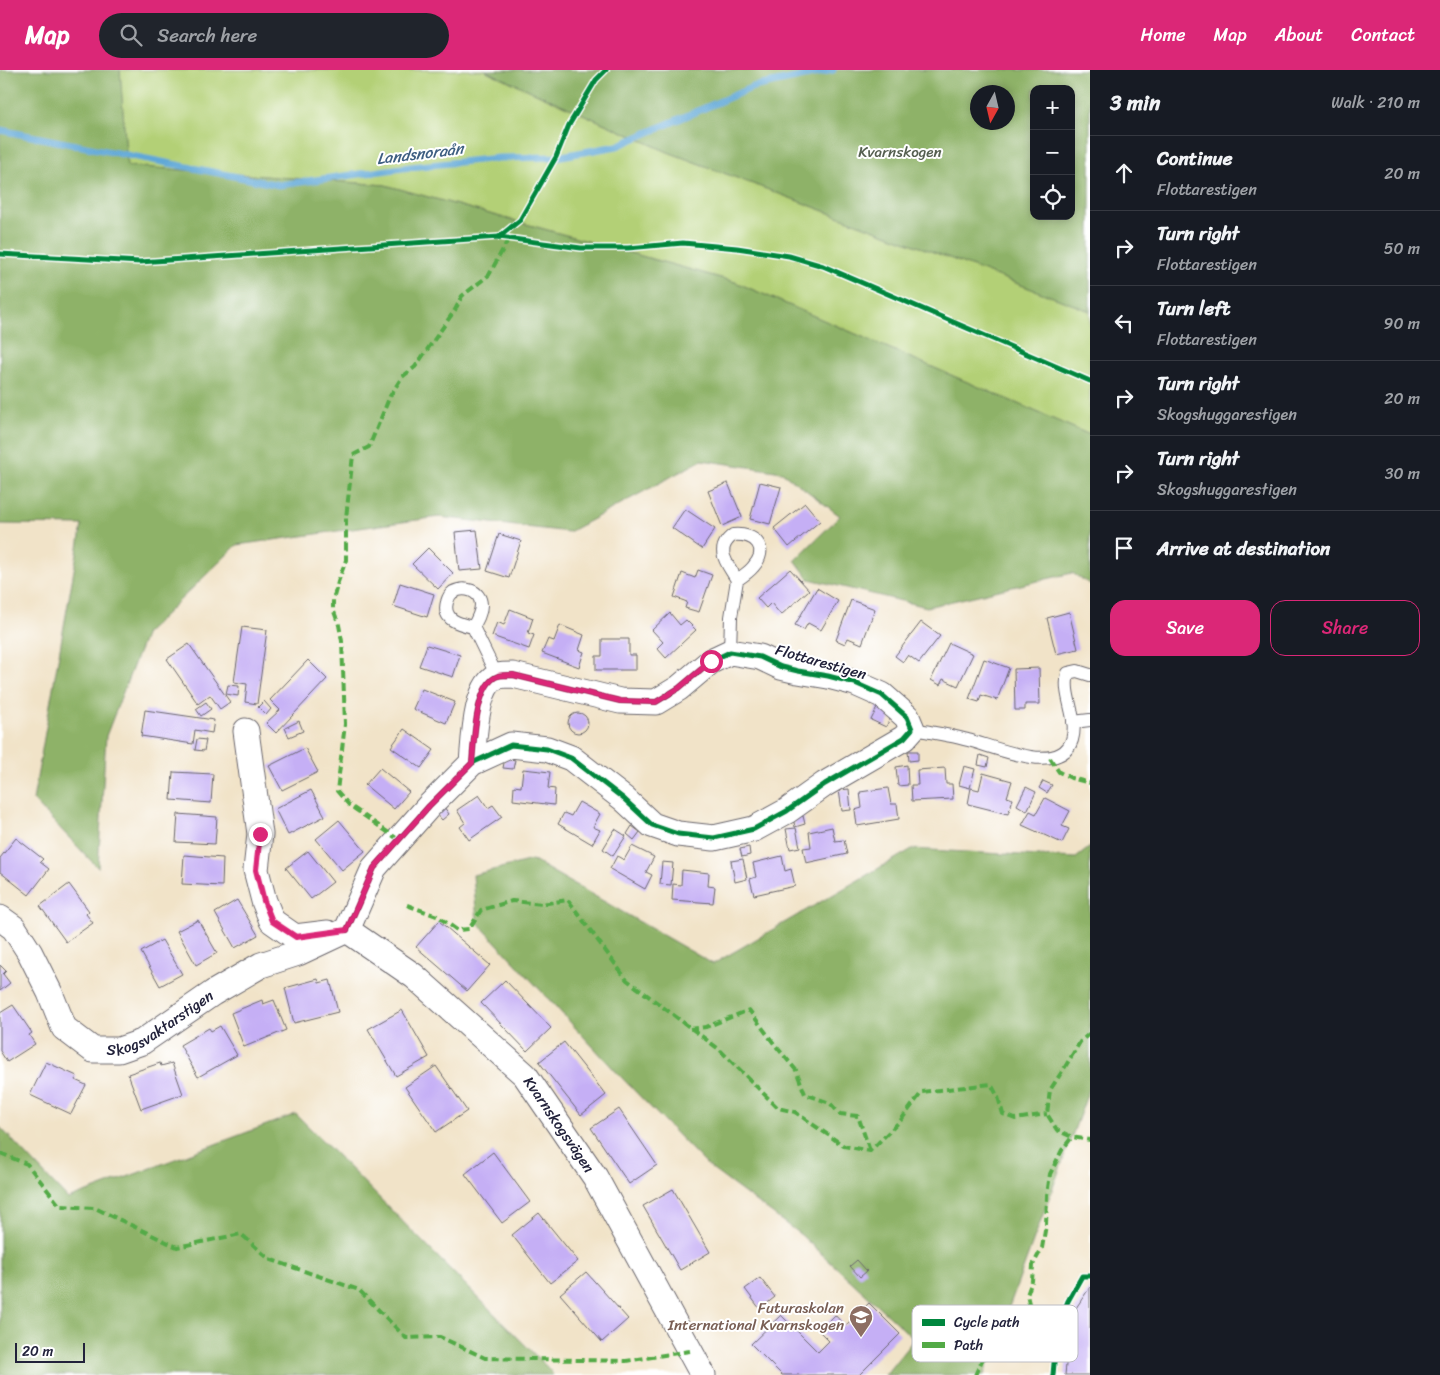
<!DOCTYPE html>
<meta charset="utf-8">
<style>
:root{--surface:#171b24;--page:#20242c;--text:#f1f3f6;--muted:#9ea1a6;--line:#363941;--accent:#db2777}
body{margin:0;font-family:Sriracha,sans-serif;background:var(--page);color:var(--text)}
.controls{position:absolute;right:15px;top:15px;display:grid;overflow:hidden;border-radius:10px;box-shadow:0 2px 8px #0003}
.controls button{width:45px;height:45px;display:grid;place-items:center;padding:0;border:0;border-bottom:1px solid var(--line);background:var(--surface);color:var(--text);font:25px sans-serif}
.compass{position:absolute;left:970px;top:15px;width:45px;height:45px;border-radius:50%;background:var(--surface);box-shadow:0 2px 8px #0003;rotate:188deg}
.scale{position:absolute;left:15px;bottom:12px;width:70px;box-sizing:border-box;padding-left:5px;border:2px solid #22223b;border-top:0;font-size:14px;line-height:18px;white-space:nowrap;color:#22223b;-webkit-text-stroke:4px #fff;paint-order:stroke}
.stop{position:absolute;width:15px;height:15px;margin:-11px;border:4px solid #db2777;border-radius:50%;background:#fff}
.stop.end{background:#db2777;border-color:#fff;box-shadow:0 1px 5px #0008}
.list{margin:0;padding:0;list-style:none}
h2{display:flex;justify-content:space-between;align-items:center;height:65px;margin:0;padding:0 20px;font-size:21px}
h2 small{font-size:16px;font-weight:400;color:var(--muted)}
.list li{display:grid;grid-template-columns:32px 1fr auto;gap:15px;align-items:center;box-sizing:border-box;height:75px;padding:0 20px;border-top:1px solid var(--line)}
.list b{display:block;font-size:19px;white-space:nowrap}
.list p{margin:0;font-size:16px;white-space:nowrap;color:var(--muted)}
.list em{font-size:16px;font-style:normal;color:var(--muted)}
.actions{display:flex;gap:10px;padding:15px 20px}
.actions a{flex:1;padding:11px 0;border:1px solid var(--accent);border-radius:15px;text-align:center;font-size:18px;color:var(--accent)}
.actions .main{background:var(--accent);color:#fff}
.icon{flex:none;width:28px;height:28px;fill:none;stroke:currentColor;stroke-width:2;stroke-linecap:round;stroke-linejoin:round}
.map{position:relative;flex:none;width:1090px;height:1305px;overflow:hidden}
header{display:flex;align-items:center;gap:30px;box-sizing:border-box;height:70px;padding:0 25px;background:var(--accent);color:#fff}
header strong{font-size:24px}
nav{display:flex;gap:28px;margin-inline-start:auto;font-size:18px}
.search{width:350px;height:45px;background:var(--page);display:flex;align-items:center;gap:12px;box-sizing:border-box;padding:0 18px;border-radius:28px;color:var(--muted);font-size:19px}
main{display:flex}
aside{flex:1;background:var(--surface)}
.map>svg:first-child{display:block}
</style>
<header>
<strong>Map</strong>
<div class="search"><svg class="icon" aria-label="search" viewBox="0 0 24 24"><circle cx="10" cy="10" r="6"/><path d="M15 15l6 6"/></svg>Search here</div>
<nav><a>Home</a><a>Map</a><a>About</a><a>Contact</a></nav>
</header>
<main>
<div class="map">
<svg width="1090" height="1305" viewBox="0 0 1090 1305">
<rect width="100%" height="100%" fill="#fff"/>
<filter id="ink" filterUnits="userSpaceOnUse"><feTurbulence type="fractalNoise" baseFrequency=".02" numOctaves="2"/><feDisplacementMap in="SourceGraphic" scale="10" xChannelSelector="R" yChannelSelector="G"/><feConvolveMatrix kernelMatrix="1 2 1 2 8 2 1 2 1" color-interpolation-filters="sRGB"/></filter>
<filter id="wash" filterUnits="userSpaceOnUse"><feTurbulence type="fractalNoise" baseFrequency=".0096" numOctaves="4" result="noise"/><feDisplacementMap in="SourceGraphic" scale="20" xChannelSelector="R" yChannelSelector="G"/><feGaussianBlur stdDeviation="1.12" result="paint"/><feColorMatrix in="noise" values="0 0 0 0 0 0 0 0 0 0 0 0 0 0 0 0 0 1.4 0 .05"/><feComposite in="paint" operator="in"/></filter>
<g filter="url(#wash)">
<rect width="100%" height="100%" fill="#f1e3c8"/>
<path fill="#b3d076" stroke="#6a7958" d="M120 0H484L668 82 1090 241V365L735 212 385 115 126 96Z"/>
<g fill="#8eb267" stroke="#586a51" fill-rule="evenodd">
<path d="M0 0H120L127 96 385 115 735 212 1090 365V514L1072 503 927 537 809 509 795 490 840 446 782 402 702 390 569 462 439 447 237 475 146 563 106 666 98 798 33 730 82 455 0 454Z"/>
<path d="M484 0H1090V241L668 82ZM1034 19H1071V146H1034ZM1008 22V52H978V22Z"/>
<path d="M1090 777V1017L984 1305H885L914 1269 801 1165 709 1097 622 1008 477 852 473 805 532 790 713 894 912 779 1076 788Z"/>
<path d="M296 1044 550 1300 553 1305H0V1057L68 1129Z"/>
</g>
<g fill="none" stroke-linecap="round" stroke-linejoin="round">
<path stroke="#61a8d7" stroke-width="7" d="M0 60 279 115 410 97 499 88 556 87 617 76 753 17 833 0"/>
</g>
<g id="blocks">
<g fill="#c5aff5">
<path d="M760 412 781 417 770 454 750 449Z"/>
<path d="M728 413 742 447 722 456 708 421Z"/>
<path d="M805 433 820 451 789 477 774 458Z"/>
<path d="M685 439 715 459 702 479 672 458Z"/>
<path d="M477 460 482 499 459 501 455 462Z"/>
<path d="M499 464 521 471 509 508 487 501Z"/>
<path d="M428 478 453 503 438 519 412 494Z"/>
<path d="M790 499 809 520 781 545 771 533 766 538 757 528Z"/>
<path d="M698 500 712 505 699 542 685 538 687 532 674 527 682 503 695 508Z"/>
<path d="M400 513 434 524 427 547 393 536Z"/>
<path d="M817 518 838 531 821 560 808 553 804 560 795 555Z"/>
<path d="M851 530 875 539 862 574 848 568 845 574 836 570Z"/>
<path d="M510 539 533 548 528 563 534 565 529 579 492 566 497 552 504 555Z"/>
<path d="M1069 542 1078 579 1056 584 1047 548Z"/>
<path d="M670 543 680 555 686 550 696 560 666 588 657 578 663 572 652 560Z"/>
<path d="M921 552 940 566 919 593 908 585 903 592 895 586Z"/>
<path d="M560 555 584 565 579 580 584 582 579 597 542 583 548 569 554 571Z"/>
<path d="M242 557 267 560 257 634 245 632 247 614 234 612Z"/>
<path d="M602 569H629V585H636V600H596V586H602Z"/>
<path d="M949 573 973 584 958 616 943 609 940 615 931 610Z"/>
<path d="M189 574 230 632 220 639 210 625 198 634 167 589Z"/>
<path d="M427 575 460 585 453 607 419 596Z"/>
<path d="M984 589 1009 598 997 630 981 625 979 632 969 629Z"/>
<path d="M308 590 327 609 276 663 266 653 280 640 270 630Z"/>
<path d="M1039 598 1040 634H1025V640H1015L1014 599Z"/>
<path d="M228 615 239 616 238 626 226 624Z"/>
<path d="M422 619 455 632 446 653 413 639Z"/>
<path d="M264 631 271 639 266 645 258 637Z"/>
<path d="M206 632 211 639 201 646 196 639Z"/>
<path d="M878 636 893 642 886 657 871 650Z"/>
<path d="M145 640 214 650 212 663 195 660 193 674 141 666Z"/>
<circle cx="578" cy="653" r="10"/>
<path d="M299 651 303 661 289 667 285 658Z"/>
<path d="M404 659 434 680 421 698 391 677Z"/>
<path d="M197 669 206 670 204 681 195 680Z"/>
<path d="M305 678 318 702 282 720 269 696Z"/>
<path d="M908 681H918V690L909 691Z"/>
<path d="M980 685 989 688 987 697 978 695Z"/>
<path d="M505 688 515 690 513 699 503 698Z"/>
<path d="M907 695 908 715 898 716 896 697Z"/>
<path d="M964 696 975 699 970 718 959 715Z"/>
<path d="M380 698 409 722 394 739 365 715Z"/>
<path d="M945 698 946 714H952L953 729 912 731 911 715H918L917 700Z"/>
<path d="M523 699 550 702 548 718 555 719 554 735 513 730 514 716 521 717Z"/>
<path d="M173 702 213 704 211 733 171 730Z"/>
<path d="M983 703 1012 711 1007 727 1013 729 1008 744 968 734 971 718 979 720Z"/>
<path d="M1043 711 1052 715 1047 723 1039 718Z"/>
<path d="M1026 717 1036 722 1027 741 1017 735Z"/>
<path d="M888 718 891 734H897L899 749 857 756 855 740 862 738 860 722Z"/>
<path d="M849 719 851 740 842 741 839 720Z"/>
<path d="M311 720 325 746 288 765 275 739Z"/>
<path d="M479 725 488 738 493 735 502 747 469 770 460 757 465 753 457 740Z"/>
<path d="M1045 728 1070 741 1062 756 1069 759 1062 773 1022 755 1030 741 1036 744Z"/>
<path d="M579 732 600 744 593 757 600 760 592 774 558 754 564 743 571 746Z"/>
<path d="M444 737 449 744 442 750 436 743Z"/>
<path d="M178 744 217 747 215 774 176 772Z"/>
<path d="M803 746 805 754 795 757 793 748Z"/>
<path d="M339 750 365 781 342 800 316 769Z"/>
<path d="M632 756 640 762 634 770 627 764Z"/>
<path d="M832 757 835 771 844 770 847 784 806 793 803 778 811 777 809 762Z"/>
<path d="M796 758 800 777 790 779 786 759Z"/>
<path d="M615 759 626 766 613 786 603 779Z"/>
<path d="M16 768 43 789 40 792 49 799 29 825 0 802V788Z"/>
<path d="M632 776 654 787 646 802 652 805 645 819 610 799 617 786 624 790Z"/>
<path d="M749 777 750 785 742 787 740 779Z"/>
<path d="M308 781 333 812 311 829 286 798Z"/>
<path d="M184 785 223 788 222 816 182 814Z"/>
<path d="M782 786 785 801 791 799 795 816 754 825 750 809 756 807 753 793Z"/>
<path d="M743 789 747 809 735 812 731 791Z"/>
<path d="M662 792 673 793 671 815 660 814Z"/>
<path d="M682 800 709 803 708 816 715 817 713 833 672 830 673 814 681 815Z"/>
<path d="M69 814 89 841 86 844 93 853 66 872 40 836Z"/>
<path d="M237 830 258 865 235 878 215 843Z"/>
<path d="M198 850 217 883 196 895 177 861Z"/>
<path d="M439 851 490 895 467 921 416 877Z"/>
<path d="M162 870 182 904 160 916 141 882Z"/>
<path d="M0 895 6 901 3 904 10 913 0 921Z"/>
<path d="M318 909 319 913 330 910 338 942 294 953 285 918Z"/>
<path d="M505 910 551 958 527 981 481 933Z"/>
<path d="M262 930 263 934 274 930 286 960 244 977 231 943Z"/>
<path d="M13 935 32 963 29 965 35 974 7 992 0 981V943Z"/>
<path d="M402 940 429 987 396 1006 368 959Z"/>
<path d="M220 956 237 985 198 1007 180 975 209 958 211 961Z"/>
<path d="M564 972 606 1025 581 1045 539 992Z"/>
<path d="M46 992 77 1006 75 1010 86 1015 71 1044 30 1025Z"/>
<path d="M160 993 161 996 172 993 183 1024 141 1039 128 1004Z"/>
<path d="M436 996 467 1041 436 1062 405 1017Z"/>
<path d="M619 1039 657 1095 629 1114 591 1058Z"/>
<path d="M493 1082 530 1132 502 1153 465 1104Z"/>
<path d="M673 1119 710 1182 680 1200 643 1136Z"/>
<path d="M539 1143 578 1191 550 1213 512 1165Z"/>
<path d="M857 1190 867 1201 860 1207 850 1196Z"/>
<path d="M586 1202 628 1249 602 1272 560 1224Z"/>
<path d="M760 1208 775 1227 760 1239 745 1219Z"/>
<path d="M1090 1217V1305H1065L1069 1263 1076 1238Z"/>
<path d="M869 1233 900 1264 859 1305H782L751 1274 781 1245 818 1282 829 1271 819 1261 835 1245 845 1256Z"/>
</g>
</g>
</g>
<g filter="url(#ink)">
<use href="#blocks" fill-opacity="0" stroke="#6a666c" stroke-width="1"/>
<g fill="none" stroke-linecap="round" stroke-linejoin="round">
<g stroke="#6a666c" stroke-width="14">
<g id="service">
<path d="M473 557C459 554 442 550 447 532 448 528 449 525 453 522 464 516 481 520 481 535 481 543 477 550 473 557L497 606"/>
<path d="M730 582 731 547 737 510C743 506 749 502 753 497 770 478 755 463 733 465 713 480 728 494 737 510"/>
<path d="M1073 652 1090 650"/>
<path d="M912 659C930 662 950 665 968 670 993 676 1060 707 1072 670 1079 647 1062 626 1068 603L1077 601 1090 605"/>
</g>
</g>
<g stroke="#6a666c" stroke-width="27">
<g id="minor">
<path d="M246 661 260 764 256 800 264 831 272 851 295 867 328 863"/>
<path id="s1" d="M0 848 14 858 30 883 50 923 64 958 93 980H119L142 972 213 923 261 895 298 883 347 860"/>
<path d="M347 860 374 798 429 736 472 693 511 675 547 679 571 688 624 729 652 755 678 764 714 768 754 759 787 741 825 714 904 668 912 659 907 647 882 625 855 613 828 606 798 601 781 597 760 587 730 582 711 591 679 618 656 632 620 631 513 605C509 605 502 605 498 606 475 614 474 672 472 693"/>
<path id="s2" d="M347 860 414 906 525 1005 595 1107 703 1305"/>
</g>
</g>
<use href="#service" stroke="#fff" stroke-width="12"/>
<use href="#minor" stroke="#fff" stroke-width="25"/>
<g stroke="#53aa46" stroke-width="4" stroke-dasharray="8 4" stroke-linecap="butt">
<path d="M1050 688 1059 702 1071 708 1090 713"/>
<path d="M399 770 349 735 337 721 345 654 342 571 339 555 333 539V530L338 512 346 490V448L353 385 369 377 390 326 402 307 415 297 455 240 462 226 489 205 509 168"/>
<path d="M407 835 437 846 457 860 469 859 481 840 512 831 542 834 568 830 627 910 720 980 778 1038 795 1042 844 1076 870 1081 901 1050 922 1022 991 1014 998 1027 1003 1044 1015 1049 1047 1044"/>
<path d="M690 959 706 957 749 940 775 975 796 1000 805 1024 830 1033 840 1044 858 1046 870 1081"/>
<path d="M1090 963 1080 972 1065 997 1050 1020 1047 1044 1057 1060 1072 1067 1090 1070"/>
<path d="M0 1083 27 1094 60 1136 95 1138 177 1177 241 1164 269 1189 359 1220 406 1268 440 1267 485 1288 626 1291 690 1281"/>
<path d="M1060 1252 1030 1238 1027 1225 1032 1211 1033 1195 1042 1178 1046 1155 1047 1125 1050 1104 1062 1080 1072 1067"/>
<path d="M975 1305 985 1284 1001 1273 1004 1259 1023 1238H1030"/>
</g>
<g stroke="#fff" stroke-width="8">
<g id="cycleway">
<path d="M499 167 520 150 556 87 569 55 596 10 606 0"/>
<path d="M0 184 140 192 499 167 581 178H628L683 173 737 178 789 186 823 196 1090 311"/>
<path d="M347 860 374 798 429 736 472 693 511 675 547 679 571 688 624 729 652 755 678 764 714 768 754 759 787 741 825 714 904 668 912 659 907 647 882 625 855 613 828 606 798 601 781 597 760 587 730 582 711 591 679 618 656 632 620 631 513 605C509 605 502 605 498 606 475 614 474 672 472 693"/>
<path d="M1053 1305 1057 1258 1068 1231 1082 1206H1090"/>
</g>
</g>
<use href="#cycleway" stroke="#00873e" stroke-width="5"/>
</g>
</g>
<g fill="none" stroke-linecap="round" stroke-linejoin="round" filter="url(#ink)">
<path stroke="#db2777" stroke-width="6" d="M260 764 256 800 264 831 272 851 296 867 347 860 374 798 429 736 472 693C474 672 475 614 498 606 502 605 509 605 513 605L620 631 656 632 679 618 711 591"/>
</g>
<defs>
<g id="school-pin" transform="scale(1.25)"><path d="M0 17L-7.5 6A9.5 9.5 0 1 1 7.5 6Z" fill="#8d6e63" stroke="#fff"/><path d="M0-5L7-2L0 1L-7-2ZM-4 1L0 2.5L4 1V4Q0 6-4 4Z" fill="#fff"/></g>
</defs>
<g fill-rule="evenodd">
<use href="#school-pin" x="861" y="1247"/>
</g>
<g text-anchor="middle" stroke-width="4" stroke-linejoin="round" paint-order="stroke">
<g font-size="15" fill="#555f50" stroke="#fff">
<text x="900" y="87">Kvarnskogen</text>
</g>
<g font-size="15" fill="#22223b" stroke="#fff">
<text transform="translate(821 592) rotate(16)" y="5">Flottarestigen</text>
<text dy="5" stroke="none"><textPath href="#s1" startOffset="240">Skogsvaktarstigen</textPath></text>
<text dy="5" stroke="none"><textPath href="#s2" startOffset="290">Kvarnskogsvägen</textPath></text>
</g>
<g font-size="15" fill="#785e54" stroke="#fff" text-anchor="end">
<text x="844" y="1243">Futuraskolan<tspan x="844" dy="17">International Kvarnskogen</tspan></text>
</g>
<g font-size="16" font-style="italic" fill="#3e5e81" stroke="#fff">
<text transform="translate(420 83) rotate(-7)" y="6">Landsnoraån</text>
</g>
</g>
<rect x="912" y="1235" width="166" height="57" rx="8" fill="#fff" stroke="#bdbdc4" stroke-width="1"/>
<rect x="922" y="1249" width="23" height="7" fill="#00873e"/>
<rect x="922" y="1272" width="23" height="6" fill="#53aa46"/>
<g font-size="14" fill="#22223b">
<text x="954" y="1257">Cycle path</text>
<text x="954" y="1280">Path</text>
</g>
</svg>
<div class="controls">
<button>+</button>
<button>−</button>
<button><svg class="icon" aria-label="locate" viewBox="0 0 24 24"><circle cx="12" cy="12" r="6"/><path d="M12 2v4M12 18v4M2 12h4M18 12h4"/></svg></button>
</div>
<svg class="compass" viewBox="-18 -18 36 36"><path d="M0-13l5 13h-10z" fill="#e53935"/><path d="M0 13l5-13h-10z" fill="#9ea1a6"/></svg>
<div class="scale">20 m</div>
<div class="stop" style="left:711px;top:591px"></div>
<div class="stop end" style="left:260px;top:764px"></div>
</div>
<aside>
<h2>3 min<small>Walk · 210 m</small></h2>
<ul class="list">
<li><svg class="icon" aria-label="ahead" viewBox="0 0 24 24"><path d="M12 20V5M6 11l6-6 6 6"/></svg><div><b>Continue</b><p>Flottarestigen</p></div><em>20 m</em></li>
<li><svg class="icon" aria-label="right" viewBox="0 0 24 24"><path d="M7 20v-9h11M14 6l5 5-5 5"/></svg><div><b>Turn right</b><p>Flottarestigen</p></div><em>50 m</em></li>
<li><svg class="icon" aria-label="left" viewBox="0 0 24 24"><path d="M17 20v-9H6M10 6l-5 5 5 5"/></svg><div><b>Turn left</b><p>Flottarestigen</p></div><em>90 m</em></li>
<li><svg class="icon" aria-label="right" viewBox="0 0 24 24"><path d="M7 20v-9h11M14 6l5 5-5 5"/></svg><div><b>Turn right</b><p>Skogshuggarestigen</p></div><em>20 m</em></li>
<li><svg class="icon" aria-label="right" viewBox="0 0 24 24"><path d="M7 20v-9h11M14 6l5 5-5 5"/></svg><div><b>Turn right</b><p>Skogshuggarestigen</p></div><em>30 m</em></li>
<li><svg class="icon" aria-label="arrive" viewBox="0 0 24 24"><path d="M6 21V4h12l-3 4 3 4H6"/></svg><div><b>Arrive at destination</b></div></li>
</ul>
<div class="actions"><a class="main">Save</a><a>Share</a></div>
</aside>
</main>
